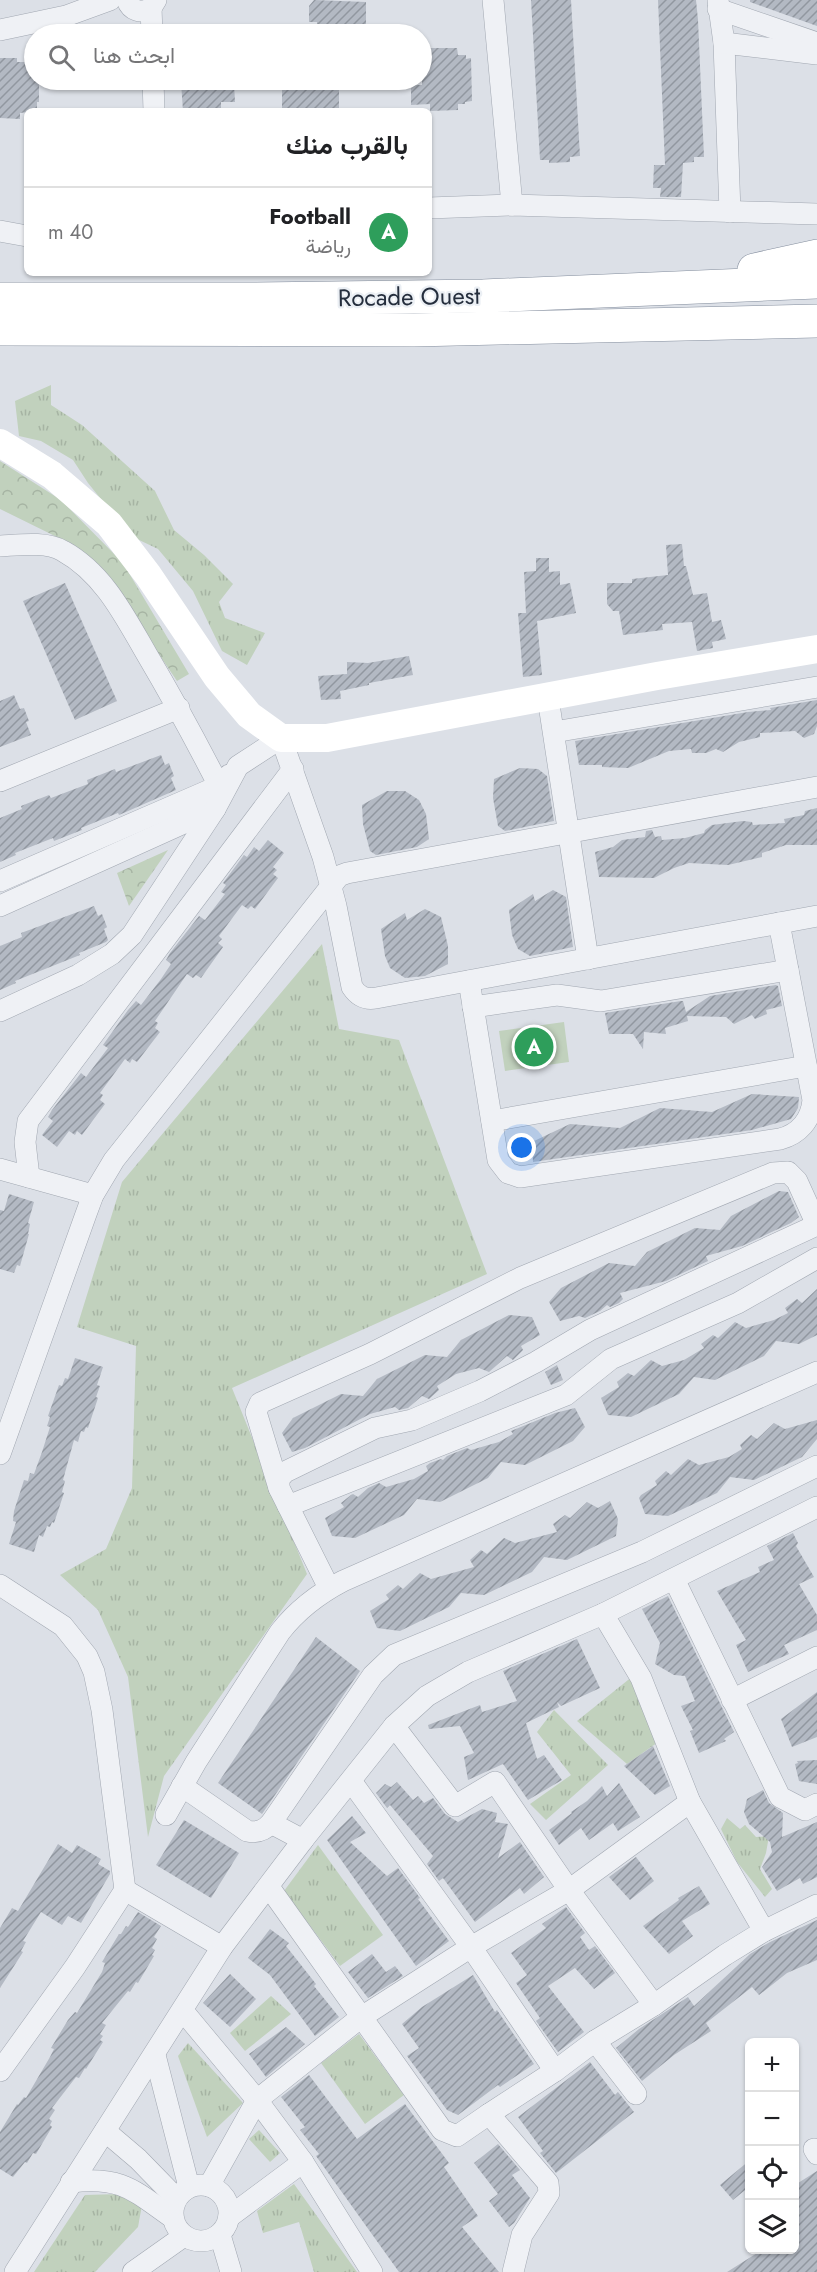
<!DOCTYPE html>
<html lang="ar">
<meta charset="utf-8">
<style>
:root{--surface:#fff;--page:#f2f2f2;--text:#202124;--muted:#757577;--line:#e0e0e0;--accent:#ea580c}
body{margin:0;font-family:Jost,Vazirmatn,sans-serif;background:var(--page);color:var(--text);direction:rtl}
.controls{position:absolute;right:18px;bottom:18px;display:grid;overflow:hidden;border-radius:9px;box-shadow:0 2px 4px #0004}
.controls button{width:54px;height:54px;display:grid;place-items:center;padding:0;border:0;border-bottom:2px solid var(--line);background:var(--surface);color:var(--text);font:30px sans-serif}
.you{position:absolute;left:522px;top:1148px;width:21px;height:21px;margin:-15px;border:4px solid #fff;border-radius:50%;background:#1a73e8;box-shadow:0 0 0 9px #1a73e833}
.badge{display:grid;place-items:center;width:39px;height:39px;border-radius:50%;background:var(--accent);color:#fff;font-size:20px;font-weight:700}
.pin{position:absolute;translate:-50% -50%;border:3px solid #fff;box-shadow:0 2px 6px #0006}
.list{margin:0;padding:0;list-style:none}
h2{display:flex;justify-content:space-between;align-items:center;height:78px;margin:0;padding:0 24px;font-size:26px}
h2 small{font-size:20px;font-weight:400;color:var(--muted)}
.list li{display:grid;grid-template-columns:39px 1fr auto;gap:18px;align-items:center;box-sizing:border-box;height:90px;padding:0 24px;border-top:2px solid var(--line)}
.list b{display:block;font-size:22px;white-space:nowrap}
.list p{margin:0;font-size:20px;white-space:nowrap;color:var(--muted)}
.list em{font-size:20px;font-style:normal;color:var(--muted)}
.icon{flex:none;width:33px;height:33px;fill:none;stroke:currentColor;stroke-width:2;stroke-linecap:round;stroke-linejoin:round}
.map{position:relative;flex:none;width:817px;height:2272px;overflow:hidden;direction:ltr}
.search{position:absolute;background:var(--surface);box-shadow:0 2px 4px #0004;left:24px;top:24px;width:408px;height:66px;display:flex;align-items:center;gap:15px;box-sizing:border-box;padding:0 21px;border-radius:33px;color:var(--muted);font-size:22px}
.panel{position:absolute;background:var(--surface);box-shadow:0 2px 4px #0004;left:24px;top:108px;width:408px;height:168px;border-radius:9px;direction:rtl}
.map>svg:first-child{display:block}
</style>
<div class="map">
<svg width="817" height="2272" viewBox="0 0 817 2272">
<defs>
<pattern id="grass-tufts" width="24" height="20" patternUnits="userSpaceOnUse" patternTransform="scale(1.5)"><rect width="24" height="20" fill="#c1d1bd"/><path d="M3 7l-1-3M5 7V3M7 7l1-3M15 17l-1-3M17 17v-4M19 17l1-3" fill="none" stroke="#a6b4a3"/></pattern>
<pattern id="forest-crowns" width="20" height="18" patternUnits="userSpaceOnUse" patternTransform="scale(1.5)"><rect width="20" height="18" fill="#c1d1bd"/><path d="M2 6a3 3 0 1 1 6 0M12 15a3 3 0 1 1 6 0" fill="none" stroke="#a6b4a3"/></pattern>
<pattern id="building-hatch" width="6" height="6" patternUnits="userSpaceOnUse" patternTransform="scale(1.5)"><rect width="6" height="6" fill="#b3b9c3"/><path d="M-1 1l2-2M0 6l6-6M5 7l2-2" fill="none" stroke="#9197a0"/></pattern>
</defs>
<rect width="100%" height="100%" fill="#dce0e7"/>
<g fill="url(#grass-tufts)">
<path d="M51 385V405L82 425 155 491 174 530 204 555 233 584 219 602 225 618 265 633 247 665 222 651 193 591 158 549 137 539 113 514 88 483 73 460 41 441 19 436 15 401Z"/>
<path d="M322 944 339 1029 399 1040 487 1274 232 1388 307 1574 164 1776 148 1837 128 1677 98 1610 60 1575 106 1549 132 1488 136 1346 77 1327 122 1182Z"/>
<path d="M633 1676 661 1740 627 1764 577 1721Z"/>
<path d="M554 1710 608 1765 546 1820 530 1804 571 1775 537 1732Z"/>
<path d="M727 1818 740 1829 745 1825 756 1837 769 1836 766 1853 760 1869 772 1889 765 1897 737 1862 721 1829Z"/>
<path d="M318 1845 383 1935 340 1966 284 1891Z"/>
<path d="M271 1996 291 2014 245 2051 230 2033Z"/>
<path d="M359 2034 404 2095 365 2124 321 2063Z"/>
<path d="M188 2043 243 2103 207 2137 178 2056Z"/>
<path d="M259 2130 280 2153 270 2162 249 2139Z"/>
<path d="M294 2184 357 2272H314L299 2222 263 2233 257 2211Z"/>
<path d="M120 2194 142 2205 138 2227 95 2272H34L85 2195Z"/>
</g>
<g fill="url(#forest-crowns)">
<path d="M0 461 61 500 123 563 189 674 177 681 129 610 63 540 0 509Z"/>
<path d="M168 850 129 906 117 873Z"/>
</g>
<path fill="#c1d1bd" d="M564 1022 569 1062 505 1071 499 1031Z"/>
<g fill="url(#building-hatch)">
<path d="M314 0 366 2V24H349V30H317V22H309V6Z"/>
<path d="M531 0H571L580 156 570 157V162L549 163V160H540Z"/>
<path d="M658 0H696L698 20 704 157H694V162L683 163 681 197H660L661 188H653L654 165H665Z"/>
<path d="M750 0H817V26L750 2Z"/>
<path d="M426 48H457L458 55H466V59L471 58 472 101 465 102V104H458V110L430 111V104L411 105V85H422V53H426Z"/>
<path d="M0 58H17V62H34V80H39V102H37V111L20 113V119L0 118Z"/>
<path d="M188 80H215V83H234L235 102H221V111H183L181 82H188Z"/>
<path d="M282 80H336V87H339V111H282Z"/>
<path d="M682 544 684 566H686L693 595 707 593 712 622 721 620 726 639 712 642 713 648 697 651 692 622 662 624 663 630 623 635 619 611H613L607 604V583H632V579L668 575 666 545Z"/>
<path d="M536 558H549V572L560 571V585L570 583 576 613 537 621 542 675 523 677 518 613H526L524 572 536 571Z"/>
<path d="M65 583 117 701 75 720 23 601Z"/>
<path d="M409 656 413 675 369 683V685L340 691 341 699 321 700 318 676 347 674V662L368 663Z"/>
<path d="M14 695 20 709 24 708 29 721 26 722 31 735 0 747V701Z"/>
<path d="M817 700V726L814 734 804 738 795 731 760 733V737L739 742 723 752 716 749 706 753H692L691 749 669 751 628 768 602 767V765H579L575 741 748 712 771 710 770 708Z"/>
<path d="M161 755 165 765 169 763 174 776 171 778 176 790 119 815 118 813 81 828 82 830 54 841 53 838 15 853 16 855 0 862V818L22 809 21 806 49 795 51 798 88 784 87 780 115 769 116 772Z"/>
<path d="M520 768 538 769 547 776 554 821 505 831 498 826 493 798 494 779Z"/>
<path d="M387 791H405L419 800 426 814 429 839 417 847 376 855 370 851 363 824 362 805Z"/>
<path d="M817 808V845H786L762 853V857L728 865 689 863 674 868 654 878 599 877 595 852 613 847 622 840 645 837 646 831 652 830 655 837 661 836 662 840 685 838 704 833 705 830 712 825 743 821 752 822 753 825 785 823 784 819 804 815 805 811Z"/>
<path d="M268 840 284 853 273 867 277 870 273 874 278 878 255 909 251 906 248 909 242 905 219 936 222 939 218 943 223 947 201 978 196 975 193 978 187 974 155 1021 158 1023 155 1028 160 1032 137 1062 132 1059 130 1063 125 1059 100 1093 103 1095 100 1100 105 1104 82 1135 77 1131 75 1135 69 1131 57 1147 42 1135 53 1121 48 1117 52 1110 81 1073 86 1077 108 1048 103 1045 128 1010 136 1001 141 1005 161 979 171 964 166 960 170 953 199 916 205 920 225 894 221 892 226 885 223 883 244 855 247 857 254 847 259 851Z"/>
<path d="M553 890 566 897 573 947 530 956 518 949 512 935 509 910 533 894 535 901Z"/>
<path d="M94 906 98 916 102 914 107 927 104 929 108 940 106 942 79 953 80 955 15 981 16 983 0 990V946L22 937 21 933Z"/>
<path d="M425 909 441 917 448 946V964L425 976 405 978 390 968 385 956 381 929 405 913 407 920Z"/>
<path d="M776 985 778 986 782 1006 766 1010 767 1014 755 1019 752 1015 734 1024 726 1017 687 1016 688 1021 665 1028 666 1034 644 1032 643 1049 633 1034H609L605 1013 681 1001H683L686 1012 710 996Z"/>
<path d="M752 1094 799 1097 798 1108 791 1119 752 1130 533 1162 532 1142 570 1124 620 1128 660 1108 712 1112Z"/>
<path d="M779 1191 788 1192 799 1217 791 1223 742 1246 706 1256 708 1261 666 1281 620 1293 623 1299 619 1303 610 1307 607 1305 600 1311 585 1318 579 1316 560 1321 549 1302 561 1288 609 1263 635 1266 647 1252 695 1228 720 1230 731 1216Z"/>
<path d="M9 1194 34 1202 28 1223 30 1224 28 1234H29L20 1266 17 1265 14 1273 0 1269V1210L4 1211Z"/>
<path d="M817 1289V1335L799 1344 776 1341 764 1356 715 1380 694 1377 679 1394 631 1417 608 1415 601 1398 619 1387 617 1382 628 1373 634 1376 651 1360 662 1366 684 1360 704 1348 701 1344 713 1335 718 1338 735 1322 746 1328 774 1320 788 1313 785 1308 797 1299 802 1303Z"/>
<path d="M509 1315 532 1317 540 1335 521 1346 523 1350 513 1360 507 1356 489 1372 479 1368 456 1374 437 1386 439 1390 429 1399 422 1396 408 1408 399 1410 395 1407 370 1414 305 1448 292 1452 282 1433 293 1418 341 1394 363 1396 377 1379 425 1355 447 1357 461 1340Z"/>
<path d="M75 1358 103 1367 97 1385 100 1386 96 1397 98 1398 88 1428 86 1427 84 1432 81 1431 78 1442 74 1440 63 1480 65 1481 62 1492 64 1493 54 1523 52 1522 50 1527 47 1526 43 1537 39 1535 34 1552 9 1544 16 1522 13 1521 14 1511 24 1480 28 1481 30 1473 34 1474 42 1452 50 1427 47 1426 50 1417 48 1416 59 1385 62 1386 65 1378 68 1379Z"/>
<path d="M557 1365 563 1380 551 1385 545 1372Z"/>
<path d="M575 1408 585 1427 573 1441 525 1465 501 1462 488 1478 440 1502 417 1499 404 1515 355 1538 332 1536 325 1518 344 1507 341 1503 351 1495 353 1494 358 1497 368 1488 379 1483 386 1487 414 1479 428 1471 426 1466 430 1463 441 1459 443 1460 447 1456 467 1448 471 1450 499 1442 513 1434 511 1431 555 1413Z"/>
<path d="M817 1420V1439L802 1457 754 1480 730 1477 717 1493 668 1516 645 1514 639 1498 641 1495 657 1485 655 1481 666 1471 671 1475 688 1459 699 1465 729 1457 742 1449 740 1445 751 1435 757 1439 774 1423 785 1429Z"/>
<path d="M610 1501 618 1519 616 1536 567 1560 544 1557 532 1572 484 1595 461 1593 449 1607 400 1631 377 1628 370 1611 389 1599 386 1595 398 1585 403 1589 420 1573 431 1579 474 1567 470 1560 481 1550 487 1554 504 1538 515 1543 557 1532 553 1524 565 1515 570 1518 587 1502 598 1508Z"/>
<path d="M793 1533 798 1543 796 1546 814 1577 799 1584 817 1615V1630L784 1645 789 1654 748 1672 736 1645 746 1640 717 1591 760 1572 758 1567 774 1560 767 1546Z"/>
<path d="M668 1596 734 1732 724 1739 726 1741 699 1753 690 1731 693 1730 681 1706 695 1701 685 1676 674 1675 655 1664 660 1643 642 1609Z"/>
<path d="M316 1637 360 1671 262 1814 218 1783Z"/>
<path d="M577 1639 600 1688 561 1706 557 1702 559 1707 526 1723 537 1759 544 1755 562 1780 528 1800 503 1764 468 1780 464 1757 474 1753 460 1726 429 1729 428 1725 480 1705 482 1712 517 1701 503 1671Z"/>
<path d="M817 1692V1737L792 1747 781 1719Z"/>
<path d="M653 1746 670 1786 655 1795 624 1766Z"/>
<path d="M817 1760V1784L799 1781 795 1764 798 1763 797 1761Z"/>
<path d="M397 1782 413 1800 418 1796 424 1803 433 1798 445 1814 458 1822 482 1809 497 1813 495 1822 508 1824 498 1858 520 1842 544 1877 524 1894 520 1888 475 1922 443 1878 439 1881 427 1864 433 1856 390 1805 387 1808 376 1793 385 1784 391 1787Z"/>
<path d="M619 1783 640 1817 618 1831 613 1823 589 1840 581 1828 559 1845 549 1830 572 1813 571 1812 587 1801 602 1786 607 1796Z"/>
<path d="M763 1790 769 1803 783 1813 782 1837 817 1822V1877L803 1884 800 1878 777 1891 762 1867 772 1852 770 1842 749 1824 744 1812 747 1799Z"/>
<path d="M352 1816 366 1833 350 1842 387 1876 398 1868 420 1898 418 1899 449 1941 416 1966 327 1840Z"/>
<path d="M184 1820 239 1853 211 1898 156 1865Z"/>
<path d="M58 1844 72 1853 77 1845 101 1859 98 1864 110 1871V1874L81 1923 68 1916 62 1925 41 1912 23 1941 26 1942 21 1951 23 1952 0 1988V1928L12 1908 18 1911Z"/>
<path d="M636 1857 654 1881 630 1900 609 1877Z"/>
<path d="M699 1886 710 1904 682 1921 693 1936 669 1954 643 1926 679 1900 678 1898Z"/>
<path d="M566 1907 585 1933 580 1937 589 1950 595 1946 615 1973 594 1989 575 1968 548 1986 584 2032 558 2052 536 2021 540 2018 516 1983 527 1975 511 1953 546 1928 542 1924Z"/>
<path d="M138 1912 161 1926 154 1937 157 1939 152 1948 155 1950 152 1955 154 1956 138 1983 136 1982 130 1992 128 1991 102 2023 106 2025 100 2034 103 2036 100 2040 103 2042 86 2069 85 2068 79 2078 76 2077 52 2108 55 2110 49 2119 52 2121 50 2125 52 2127 36 2154 33 2153 27 2163 25 2162 13 2177 0 2169V2132L17 2104 18 2105 24 2097 26 2098 50 2057 54 2049 51 2048 68 2020 75 2012 77 2013 102 1972 105 1963 102 1962 119 1934H121L126 1926 128 1927Z"/>
<path d="M817 1920V1960L787 1973 759 1995 752 1987 706 2023 711 2031 674 2055 642 2081 616 2048 639 2029 688 1997 694 2006 750 1954 770 1942Z"/>
<path d="M270 1929 289 1943 286 1946 316 1984 314 1986 339 2017 315 2036 270 1975 248 1958Z"/>
<path d="M372 1954 386 1972 395 1966 403 1976 368 1998 348 1972Z"/>
<path d="M230 1974 256 1999 230 2027 203 2003Z"/>
<path d="M473 1975 495 2012 497 2010 534 2064 500 2087 498 2085 458 2115 447 2110 407 2056 419 2048 402 2024 422 2007Z"/>
<path d="M286 2027 305 2044 266 2077 249 2054Z"/>
<path d="M590 2062 615 2095 618 2092 634 2112 556 2173 540 2153 543 2151 518 2117Z"/>
<path d="M309 2075 357 2139 405 2104 449 2163 444 2167 478 2216 462 2227 499 2272H399L316 2156 319 2154 300 2130 305 2127 281 2097Z"/>
<path d="M498 2144 520 2170 512 2175 530 2198 514 2223 509 2227 489 2201 498 2194 474 2163Z"/>
<path d="M750 2160V2186L733 2200 720 2185Z"/>
<path d="M817 2171V2272H727L762 2250H795V2185Z"/>
</g>
<g fill="none" stroke-linecap="round" stroke-linejoin="round">
<g stroke="#a1a7b1" stroke-width="22">
<g id="street">
<path d="M127 0C131 11 141 14 151 8L156 0"/>
<path d="M493 0 512 205"/>
<path d="M718 0 724 43 730 212"/>
<path d="M151 8 152 34"/>
<path d="M718 9 817 43"/>
<path d="M0 30 66 16 110 0"/>
<path d="M724 43 817 54"/>
<path d="M153 80 154 111"/>
<path d="M429 208 512 205 817 214"/>
<path d="M0 231 27 236"/>
<path d="M0 546C19 545 46 541 63 551 103 573 124 615 146 653 172 697 196 741 219 786"/>
<path d="M548 698 588 959"/>
<path d="M554 732 817 687"/>
<path d="M0 781 179 708"/>
<path d="M0 881 219 786 229 775"/>
<path d="M0 906 215 809"/>
<path d="M469 981 498 1160 508 1173 520 1177 780 1139C799 1134 811 1120 813 1100L779 923"/>
<path d="M473 1007 557 995 601 1001 788 970"/>
<path d="M0 1011 78 975 112 954 132 935 215 809 238 766 281 738 323 857 336 906 352 987C358 996 365 1000 376 998L817 916"/>
<path d="M492 1121 806 1066"/>
<path d="M0 1169 93 1195"/>
<path d="M29 1177 25 1142 28 1121 293 769"/>
<path d="M0 1454 86 1214 93 1195 114 1160 339 876 347 873 817 787"/>
<path d="M279 1488 256 1412 260 1403 370 1354 520 1278 773 1173 788 1172 797 1181 817 1225"/>
<path d="M288 1506 566 1395 611 1359 738 1303 817 1258"/>
<path d="M674 1579 780 1797 805 1810 817 1804"/>
<path d="M0 1585 63 1626 87 1656 94 1672 102 1710 125 1890 75 1967 0 2071"/>
<path d="M329 1588 279 1488V1479L285 1472 375 1428 412 1420 480 1391 536 1362 590 1330 817 1225"/>
<path d="M603 1614 641 1678 690 1802 764 1931"/>
<path d="M732 1700 817 1657"/>
<path d="M394 1726 455 1806 495 1782 569 1890 654 2005"/>
<path d="M351 1781 471 1947 555 2071"/>
<path d="M182 1786 247 1831C257 1833 264 1831 271 1823L373 1675 394 1655 642 1552 817 1466"/>
<path d="M166 1815 196 1762 280 1632C298 1609 318 1594 343 1581L817 1372"/>
<path d="M271 1823 303 1840"/>
<path d="M269 1887 442 2130 457 2136 489 2114 548 2183 549 2193 522 2235 513 2272"/>
<path d="M125 1890 222 1947"/>
<path d="M183 2011 257 2100 303 2162 372 2272"/>
<path d="M595 2041 636 2094"/>
<path d="M155 2055 189 2187"/>
<path d="M489 2114 555 2071 595 2041 654 2005 725 1955 764 1931 817 1905"/>
<path d="M105 2131 138 2159 176 2198"/>
<path d="M814 2149 817 2154"/>
<path d="M71 2182C122 2176 133 2190 173 2218"/>
<circle cx="201" cy="2213" r="28"/>
<path d="M209 2186 257 2100 360 2018 471 1947 569 1890 690 1802"/>
<path d="M229 2217 303 2162"/>
<path d="M220 2235 231 2272"/>
<path d="M15 2272 222 1947 303 1840 394 1726 427 1696 468 1672 603 1614 817 1507"/>
<path d="M133 2272 184 2236"/>
</g>
</g>
<g stroke="#838d9d" stroke-width="34">
<g id="highway">
<path d="M754 270 817 256"/>
<path d="M0 299H256L483 296 817 282"/>
<path d="M0 329 414 330 817 321"/>
</g>
</g>
<use href="#street" stroke="#eff1f5" stroke-width="21"/>
<path stroke="#fff" stroke-width="28" d="M0 443 52 475 109 524 148 575 217 677 249 715 281 738H327L657 676 817 649"/>
<use href="#highway" stroke="#fff" stroke-width="33"/>
</g>
<g text-anchor="middle" stroke-width="4.5" stroke-linejoin="round" paint-order="stroke">
<g font-size="24" fill="#252e3d" stroke="#ebeff4">
<text transform="translate(409 297) rotate(-1)" y="8">Rocade Ouest</text>
</g>
</g>
</svg>
<div class="controls">
<button>+</button>
<button>−</button>
<button><svg class="icon" aria-label="locate" viewBox="0 0 24 24"><circle cx="12" cy="12" r="6"/><path d="M12 2v4M12 18v4M2 12h4M18 12h4"/></svg></button>
<button><svg class="icon" aria-label="layers" viewBox="0 0 24 24"><path d="M12 4l9 5-9 5-9-5zM3 14l9 5 9-5"/></svg></button>
</div>
<div class="you"></div>
<div class="pin badge" style="left:534px;top:1047px;background:#2e9e5b">A</div>
<div class="search"><svg class="icon" aria-label="search" viewBox="0 0 24 24"><circle cx="10" cy="10" r="6"/><path d="M15 15l6 6"/></svg>ابحث هنا</div>
<section class="panel">
<h2>بالقرب منك<small></small></h2>
<ul class="list">
<li><span class="badge" style="background:#2e9e5b">A</span><div><b>Football</b><p>رياضة</p></div><em>40 m</em></li>
</ul>
</section>
</div>
